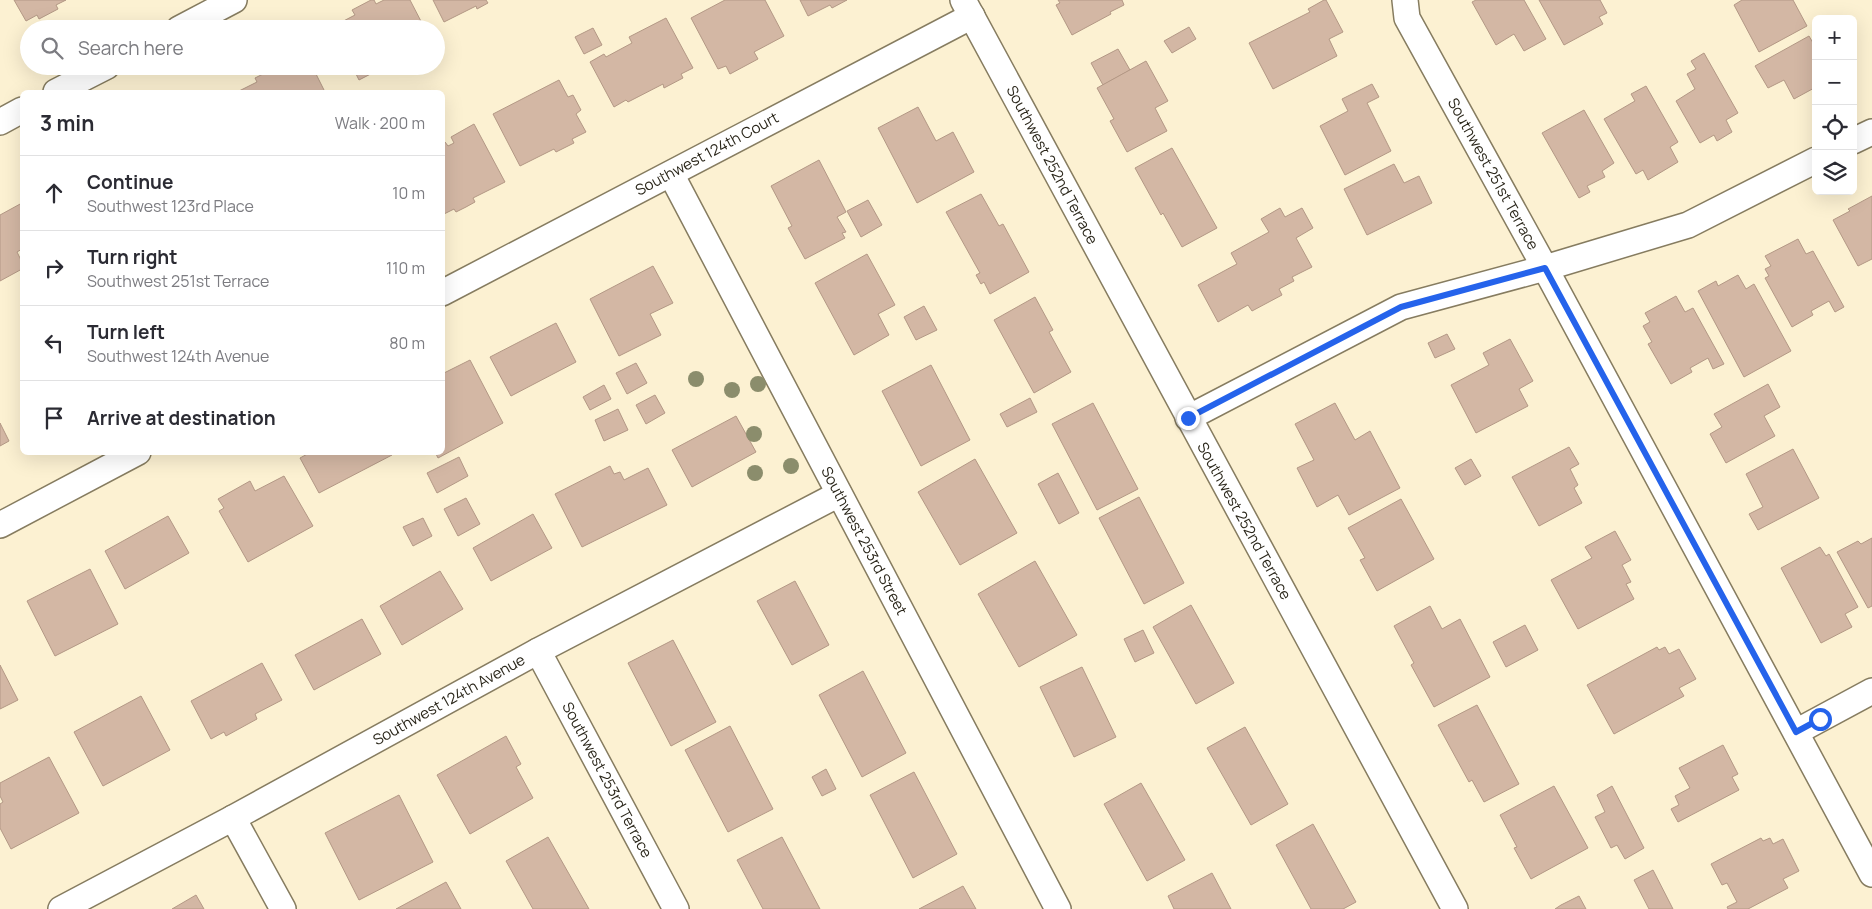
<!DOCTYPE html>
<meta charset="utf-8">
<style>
:root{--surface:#fff;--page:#f7f7f7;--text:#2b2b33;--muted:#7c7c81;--line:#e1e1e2}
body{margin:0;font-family:Manrope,sans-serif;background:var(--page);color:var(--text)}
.controls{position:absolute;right:15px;top:15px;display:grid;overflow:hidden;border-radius:8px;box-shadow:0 5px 20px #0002}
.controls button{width:45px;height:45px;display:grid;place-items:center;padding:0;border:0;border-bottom:1px solid var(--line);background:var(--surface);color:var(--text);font:25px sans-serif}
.stop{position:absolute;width:15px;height:15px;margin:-11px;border:4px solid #2563eb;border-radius:50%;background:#fff}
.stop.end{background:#2563eb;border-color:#fff;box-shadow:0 1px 5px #0008}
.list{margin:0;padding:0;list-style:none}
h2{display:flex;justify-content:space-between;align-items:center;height:65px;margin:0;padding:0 20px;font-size:21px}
h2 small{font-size:16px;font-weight:400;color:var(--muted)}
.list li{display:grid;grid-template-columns:32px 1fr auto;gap:15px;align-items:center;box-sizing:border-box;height:75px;padding:0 20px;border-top:1px solid var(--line)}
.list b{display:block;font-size:19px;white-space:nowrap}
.list p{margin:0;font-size:16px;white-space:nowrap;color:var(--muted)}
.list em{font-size:16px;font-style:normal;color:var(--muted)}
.icon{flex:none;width:28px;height:28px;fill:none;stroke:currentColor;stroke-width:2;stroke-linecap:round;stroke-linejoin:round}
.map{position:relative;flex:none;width:1872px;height:909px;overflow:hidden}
.search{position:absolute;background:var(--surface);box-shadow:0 5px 20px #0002;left:20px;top:20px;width:425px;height:55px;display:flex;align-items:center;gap:12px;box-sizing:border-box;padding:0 18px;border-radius:28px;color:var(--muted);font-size:19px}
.panel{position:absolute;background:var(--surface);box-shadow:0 5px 20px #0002;left:20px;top:90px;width:425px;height:365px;border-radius:8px}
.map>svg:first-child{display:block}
</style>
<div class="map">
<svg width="1872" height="909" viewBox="0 0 1872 909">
<rect width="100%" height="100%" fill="#fcf1d2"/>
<g fill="#d3b7a4" stroke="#b39885">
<path d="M14 0H66L56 5 58 9 39 19 37 15 26 21Z"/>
<path d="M371 0H374L376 4 384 0H410L425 29H333L332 27 355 15 352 10Z"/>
<path d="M433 0H486L488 3 477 9 476 6 444 22Z"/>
<path d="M725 0H765L784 36 754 52 758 59 730 74 726 66 718 69 691 18Z"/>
<path d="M800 0H847L832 8 830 5 808 16Z"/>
<path d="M1058 0H1122L1124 5 1110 12 1111 14 1072 35 1056 5 1060 3Z"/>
<path d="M1324 0H1326L1343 32 1329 39 1337 56 1273 89 1249 43 1310 12 1308 9Z"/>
<path d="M1476 0H1524L1546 39 1524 51 1514 34 1496 45 1472 2Z"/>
<path d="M1539 0H1600L1607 13 1599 17 1603 24 1564 45Z"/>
<path d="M1742 0H1793L1807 26 1759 52 1734 5Z"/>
<path d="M666 18 693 68 681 74 683 78 664 88 663 84 628 102 626 100 614 107 590 62 604 54 606 57 632 43 629 37Z"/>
<path d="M1189 27 1196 39 1172 53 1164 41Z"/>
<path d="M593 28 602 45 584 54 575 37Z"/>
<path d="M1809 36 1816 48V87L1794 99 1784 80 1768 88 1755 66Z"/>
<path d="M1118 49 1130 70 1103 85 1091 63Z"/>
<path d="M1704 53 1738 113 1726 120 1732 132 1717 141 1714 135 1700 143 1676 101 1695 89 1687 74 1696 69 1691 61Z"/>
<path d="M1146 61 1168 101 1155 108 1167 131 1127 152 1110 121 1114 119 1097 88Z"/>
<path d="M287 66H312L325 92H237L257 82 255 78 275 68 277 72Z"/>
<path d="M352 66H386L359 80Z"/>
<path d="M559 80 568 97 573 95 581 110 576 114 586 132 572 139 574 143 556 152 554 149 520 166 493 114Z"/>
<path d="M1372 84 1379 97 1367 103 1391 151 1345 175 1320 126 1348 111 1342 99Z"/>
<path d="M1646 86 1678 142 1670 147 1678 162 1648 180 1643 170 1636 174 1604 119 1635 101 1631 94Z"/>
<path d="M918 107 936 141 953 132 974 172 917 203 878 128Z"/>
<path d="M1584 110 1614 163 1602 171 1605 177 1587 186 1590 192 1579 198 1542 133Z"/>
<path d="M474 124 505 182 473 198 475 202 466 207 456 212 454 209 442 215V143L445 142 448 146 454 143 451 137Z"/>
<path d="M1172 148 1217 228 1182 247 1163 213 1161 215 1135 168Z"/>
<path d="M819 160 846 212 837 217 846 232 842 233 845 238 805 259 788 228 792 226 771 186Z"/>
<path d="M1394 164 1404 183 1419 176 1432 203 1367 235 1344 189Z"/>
<path d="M981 194 999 226 1003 224 1029 272 990 294 984 282 981 284 976 275 980 273 946 212Z"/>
<path d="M1872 196V259L1858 266 1833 220 1850 211 1848 209Z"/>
<path d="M868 200 882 225 861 237 847 211Z"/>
<path d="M22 203V249L17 252 22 262V269L0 281V215Z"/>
<path d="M1280 208 1285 217 1302 208 1313 228 1296 238 1312 267 1292 277 1294 281 1279 289 1282 295 1252 311 1248 305 1218 322 1198 285 1237 264 1231 253 1269 232 1261 219Z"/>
<path d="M1798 239 1806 254 1813 251 1844 307 1835 312 1829 301 1811 311 1813 315 1792 327 1765 278 1769 276 1765 269 1771 266 1765 256Z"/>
<path d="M867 254 895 305 878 314 889 335 854 355 815 283Z"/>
<path d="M653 266 673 303 650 314 661 335 619 356 590 299Z"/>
<path d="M1738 275 1746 289 1754 284 1791 351 1744 377 1698 291 1716 281 1718 286Z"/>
<path d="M1676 296 1685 312 1693 308 1724 364 1713 369 1708 358 1690 368 1692 372 1671 384 1648 344 1652 342 1643 326 1650 322 1645 313Z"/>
<path d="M1035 297 1053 330 1049 332 1071 372 1034 393 994 320Z"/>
<path d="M924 306 937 330 916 340 904 317Z"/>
<path d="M556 323 576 362 511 396 490 357Z"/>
<path d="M1447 334 1455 349 1435 358 1428 343Z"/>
<path d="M1510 339 1533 381 1519 389 1528 406 1476 433 1451 385 1489 365 1483 353Z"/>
<path d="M470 360 503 423 438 458 435 452H442V374Z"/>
<path d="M636 363 647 383 627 394 616 373Z"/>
<path d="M931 365 970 440 921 466 882 391Z"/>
<path d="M1768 384 1780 407 1764 416 1775 436 1726 463 1710 434 1722 427 1714 414Z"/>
<path d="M604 385 611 399 590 410 583 397Z"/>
<path d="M655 395 665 413 646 424 636 405Z"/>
<path d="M1030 398 1037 412 1007 427 1000 414Z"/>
<path d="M1093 403 1138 489 1097 510 1052 424Z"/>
<path d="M1335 403 1355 440 1370 431 1400 488 1349 515 1338 495 1317 507 1297 468 1314 460 1295 424Z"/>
<path d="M618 409 628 430 604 441 595 420Z"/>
<path d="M736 416 756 452 692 487 672 450Z"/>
<path d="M0 423 9 441 0 446Z"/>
<path d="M1569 447 1579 464 1570 469 1578 485 1574 488 1582 503 1539 526 1512 477Z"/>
<path d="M1793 449 1819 498 1758 530 1749 514 1763 507 1746 474Z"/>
<path d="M311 452H391L392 455 319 493 300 458Z"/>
<path d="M459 457 468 476 437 493 427 473Z"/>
<path d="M975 459 1017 533 960 565 918 492Z"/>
<path d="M1471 459 1481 476 1465 485 1455 468Z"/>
<path d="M610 466 614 474 620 472 624 480 648 468 667 505 582 547 555 494Z"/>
<path d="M1058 473 1079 513 1059 524 1038 484Z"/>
<path d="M284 476 313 526 248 562 219 511 224 508 218 499 250 481 255 491Z"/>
<path d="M1139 497 1184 583 1144 604 1099 518Z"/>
<path d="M466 498 480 524 458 536 444 509Z"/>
<path d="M1401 499 1434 559 1377 591 1360 560 1365 558 1348 528Z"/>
<path d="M533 514 552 548 491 581 473 548Z"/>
<path d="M168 516 189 553 125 589 105 551Z"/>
<path d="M423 518 432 536 413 546 403 527Z"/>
<path d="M1615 531 1631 560 1622 565 1631 582 1626 584 1634 599 1578 629 1551 580 1592 558 1585 547Z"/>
<path d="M1872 538V606L1868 608 1837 552 1858 541 1861 544Z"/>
<path d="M1820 547 1826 556 1829 554 1858 607 1845 614 1852 627 1821 643 1781 568Z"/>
<path d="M1035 561 1077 635 1019 667 978 594Z"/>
<path d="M90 569 118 624 55 656 27 601Z"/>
<path d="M440 571 463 609 402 645 380 606Z"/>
<path d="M795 581 829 645 792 665 757 601Z"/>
<path d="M1191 605 1234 683 1196 704 1153 627Z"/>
<path d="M1430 606 1442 629 1460 619 1490 677 1434 707 1411 665 1414 663 1394 626Z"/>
<path d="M362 619 381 654 314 690 295 655Z"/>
<path d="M1525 625 1538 650 1506 667 1493 642Z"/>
<path d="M1143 630 1154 653 1135 662 1124 639Z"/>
<path d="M673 640 716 722 671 746 628 663Z"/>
<path d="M1657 647 1659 650 1665 647 1669 654 1679 649 1696 679 1679 688 1684 696 1614 734 1587 685Z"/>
<path d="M262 663 282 700 255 714 257 719 226 736 224 732 211 739 191 701Z"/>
<path d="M0 665 18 700 0 709Z"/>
<path d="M1082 667 1116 737 1074 757 1040 687Z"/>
<path d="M863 671 906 753 862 777 819 695Z"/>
<path d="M141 696 170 750 103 786 74 732Z"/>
<path d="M1477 705 1519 784 1484 802 1472 780 1469 782 1438 725Z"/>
<path d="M730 726 773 809 728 832 685 750Z"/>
<path d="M1245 727 1288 804 1251 825 1207 748Z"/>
<path d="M506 736 521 764 516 767 533 798 470 834 437 775Z"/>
<path d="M1723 745 1738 774 1732 777 1739 790 1678 822 1671 809 1679 805 1675 796 1690 788 1679 768Z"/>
<path d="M49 757 79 813 11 849 0 828V804L3 802 0 796V783Z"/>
<path d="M826 769 836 789 822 796 812 777Z"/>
<path d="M914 772 957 854 913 878 870 795Z"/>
<path d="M1141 783 1185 860 1147 881 1104 804Z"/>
<path d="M1554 786 1588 848 1531 879 1514 848 1517 847 1500 815Z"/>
<path d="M1612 786 1644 848 1625 859 1617 845 1611 848 1595 817 1605 812 1597 795Z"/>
<path d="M399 795 433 862 359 900 325 833Z"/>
<path d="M1313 824 1356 902 1343 909H1311L1276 845Z"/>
<path d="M548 837 589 909H533L506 861Z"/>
<path d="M782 837 820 909H763L737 860Z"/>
<path d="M1761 838 1763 841 1770 838 1773 844 1783 839 1799 871 1783 879 1788 888 1748 909H1728L1727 907 1737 902 1727 883 1722 885 1711 864Z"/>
<path d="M1653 870 1673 909H1649L1634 880Z"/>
<path d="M1212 873 1231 909H1174L1168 896Z"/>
<path d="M446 882 461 909H396Z"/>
<path d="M963 886 976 909H919Z"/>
<path d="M196 895 204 909H172Z"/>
<path d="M1579 896 1586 909H1555L1561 905Z"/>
</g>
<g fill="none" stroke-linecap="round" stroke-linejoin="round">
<g stroke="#867c60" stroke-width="28">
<g id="minor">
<path d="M963 0 1455 909"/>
<path d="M1405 0 1407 18 1545 268 1872 874"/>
<path d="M179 29 234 0"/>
<path d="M56 92 107 66"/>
<path d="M0 122 22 110"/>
<path d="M1853 141 1872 132"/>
<path d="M671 174 1058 909"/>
<path d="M442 293 972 16"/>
<path d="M1188 418 1401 307 1545 268 1688 225 1816 160"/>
<path d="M0 525 138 452"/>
<path d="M538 651 676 909"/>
<path d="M1796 732 1872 691"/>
<path d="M233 818 283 909"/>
<path d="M61 909 233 818 538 651 839 494"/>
</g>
</g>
<use href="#minor" stroke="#fff" stroke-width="25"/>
</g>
<g fill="#8b8d6c">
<circle cx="696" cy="379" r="8"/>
<circle cx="758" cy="384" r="8"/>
<circle cx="732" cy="390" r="8"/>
<circle cx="754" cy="434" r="8"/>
<circle cx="791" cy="466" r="8"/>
<circle cx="755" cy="473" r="8"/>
</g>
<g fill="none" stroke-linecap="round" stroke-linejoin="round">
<path stroke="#2563eb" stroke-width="6" d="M1188 418 1401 307 1545 268 1796 732 1820 719"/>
</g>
<g text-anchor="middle" stroke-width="5" stroke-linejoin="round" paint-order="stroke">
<g font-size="15" fill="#2b271b" stroke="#fff">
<text transform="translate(707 154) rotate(-28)" y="5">Southwest 124th Court</text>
<text transform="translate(1052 165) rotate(62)" y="5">Southwest 252nd Terrace</text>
<text transform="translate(1493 174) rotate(61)" y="5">Southwest 251st Terrace</text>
<text transform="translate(1244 521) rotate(61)" y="5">Southwest 252nd Terrace</text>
<text transform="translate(864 541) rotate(62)" y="5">Southwest 253rd Street</text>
<text transform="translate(449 700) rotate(-29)" y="5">Southwest 124th Avenue</text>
<text transform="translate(607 780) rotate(62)" y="5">Southwest 253rd Terrace</text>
</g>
</g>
</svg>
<div class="controls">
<button>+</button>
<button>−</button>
<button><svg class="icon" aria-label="locate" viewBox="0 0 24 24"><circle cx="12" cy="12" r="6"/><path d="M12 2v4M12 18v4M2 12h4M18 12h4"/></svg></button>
<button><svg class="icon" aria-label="layers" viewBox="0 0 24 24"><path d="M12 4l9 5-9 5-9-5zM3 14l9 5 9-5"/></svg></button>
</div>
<div class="stop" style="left:1820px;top:719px"></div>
<div class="stop end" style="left:1188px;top:418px"></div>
<div class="search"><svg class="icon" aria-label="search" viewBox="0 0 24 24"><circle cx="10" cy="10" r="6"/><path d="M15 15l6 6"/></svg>Search here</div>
<section class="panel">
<h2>3 min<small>Walk · 200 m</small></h2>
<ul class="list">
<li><svg class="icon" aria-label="ahead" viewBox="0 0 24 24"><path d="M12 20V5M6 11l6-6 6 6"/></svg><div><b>Continue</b><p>Southwest 123rd Place</p></div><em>10 m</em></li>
<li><svg class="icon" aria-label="right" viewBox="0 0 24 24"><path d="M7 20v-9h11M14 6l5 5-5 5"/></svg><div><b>Turn right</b><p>Southwest 251st Terrace</p></div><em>110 m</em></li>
<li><svg class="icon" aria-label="left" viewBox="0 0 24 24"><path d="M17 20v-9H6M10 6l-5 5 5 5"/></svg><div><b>Turn left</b><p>Southwest 124th Avenue</p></div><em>80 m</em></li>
<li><svg class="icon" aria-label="arrive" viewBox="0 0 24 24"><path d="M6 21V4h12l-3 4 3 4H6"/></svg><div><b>Arrive at destination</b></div></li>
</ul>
</section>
</div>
